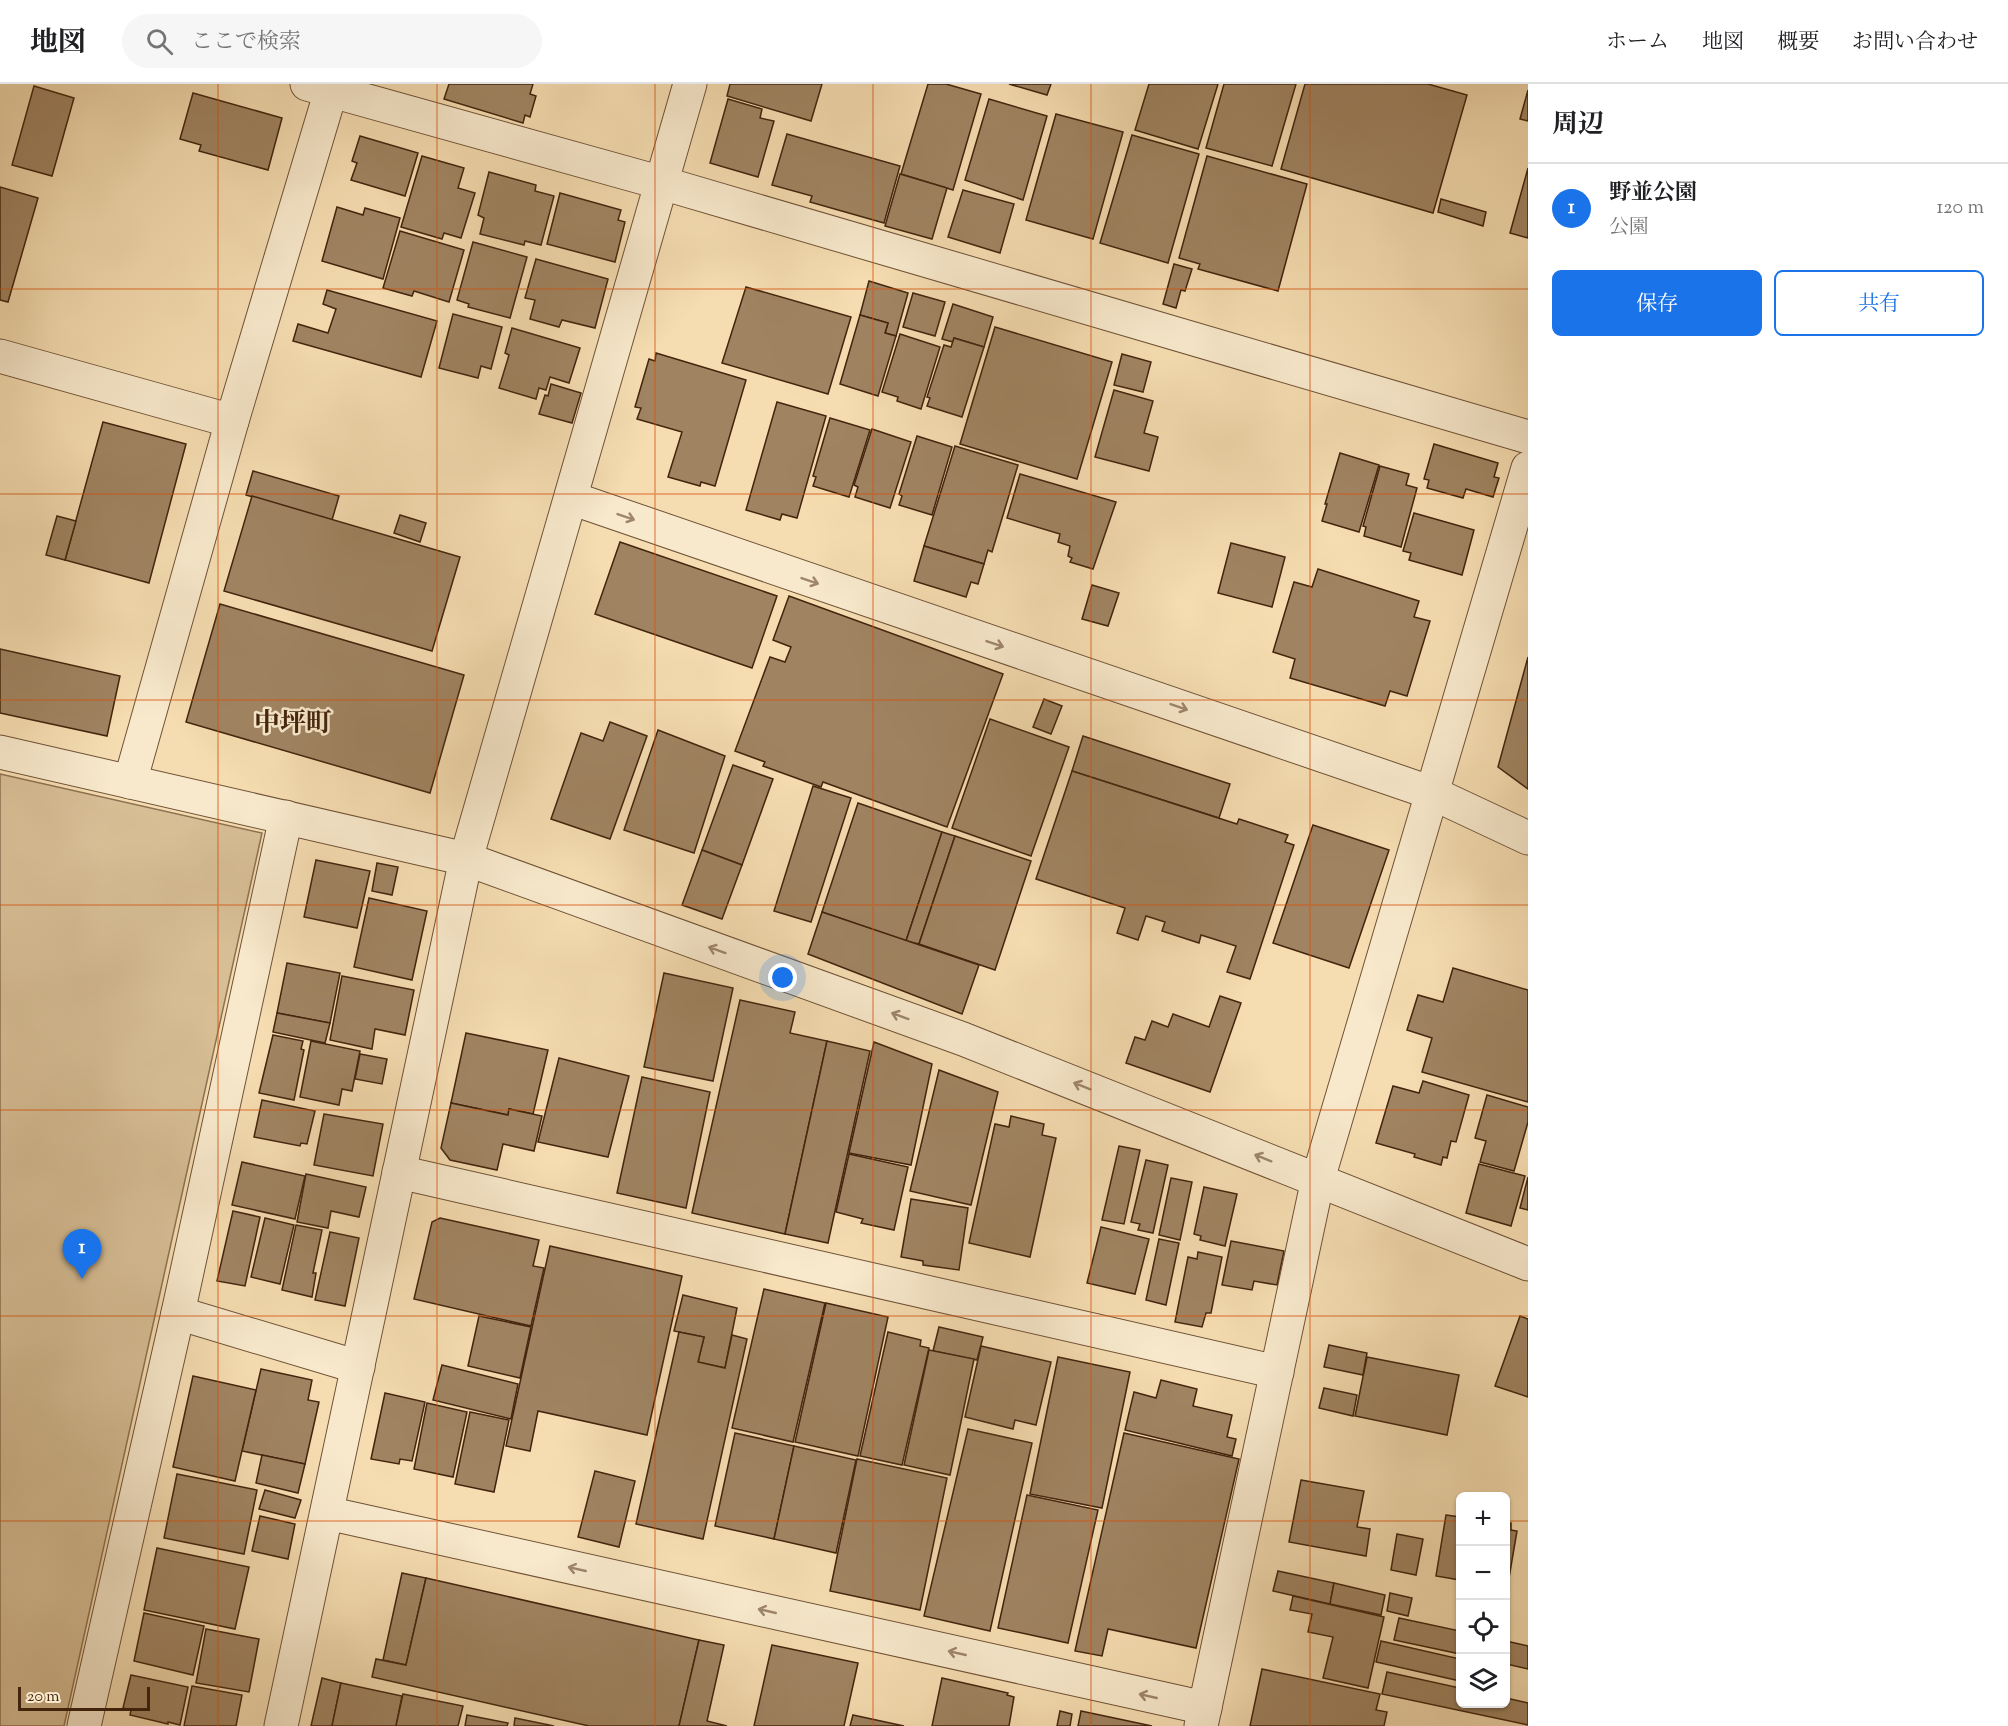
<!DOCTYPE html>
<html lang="ja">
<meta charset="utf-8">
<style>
:root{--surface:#fff;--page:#f6f6f6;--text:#202124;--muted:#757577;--line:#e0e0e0;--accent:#1a73e8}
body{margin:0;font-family:"Sorts Mill Goudy","Noto Serif JP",serif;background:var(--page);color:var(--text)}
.controls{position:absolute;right:18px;bottom:18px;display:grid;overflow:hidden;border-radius:9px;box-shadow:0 2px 4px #0004}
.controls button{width:54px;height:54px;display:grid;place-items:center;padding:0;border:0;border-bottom:2px solid var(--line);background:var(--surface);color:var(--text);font:30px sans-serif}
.scale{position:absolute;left:18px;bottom:15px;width:132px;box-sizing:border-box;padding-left:6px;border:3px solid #43240d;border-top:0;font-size:16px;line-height:21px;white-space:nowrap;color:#43240d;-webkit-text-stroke:4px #f8e9cc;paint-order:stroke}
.you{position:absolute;left:783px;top:894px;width:21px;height:21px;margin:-15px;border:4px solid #fff;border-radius:50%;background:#1a73e8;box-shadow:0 0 0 9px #1a73e833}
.badge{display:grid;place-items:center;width:39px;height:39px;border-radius:50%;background:var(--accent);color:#fff;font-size:20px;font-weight:700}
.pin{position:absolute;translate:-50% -50px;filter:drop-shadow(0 2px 3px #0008)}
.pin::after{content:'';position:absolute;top:32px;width:21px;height:18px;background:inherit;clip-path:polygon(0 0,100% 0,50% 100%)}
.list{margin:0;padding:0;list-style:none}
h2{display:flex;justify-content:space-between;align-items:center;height:78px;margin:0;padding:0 24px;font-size:26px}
h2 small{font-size:20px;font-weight:400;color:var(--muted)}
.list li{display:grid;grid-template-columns:39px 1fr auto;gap:18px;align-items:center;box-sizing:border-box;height:90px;padding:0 24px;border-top:2px solid var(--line)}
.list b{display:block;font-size:22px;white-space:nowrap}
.list p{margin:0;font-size:20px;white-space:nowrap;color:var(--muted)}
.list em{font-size:20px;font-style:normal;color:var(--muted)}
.actions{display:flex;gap:12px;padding:18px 24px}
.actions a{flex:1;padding:14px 0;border:2px solid var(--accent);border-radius:9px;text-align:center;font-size:21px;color:var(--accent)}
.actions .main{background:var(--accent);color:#fff}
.icon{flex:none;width:33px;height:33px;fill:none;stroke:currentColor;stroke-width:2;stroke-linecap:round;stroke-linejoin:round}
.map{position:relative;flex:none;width:1528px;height:1642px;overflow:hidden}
header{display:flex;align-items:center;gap:36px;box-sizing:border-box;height:84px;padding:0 30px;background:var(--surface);border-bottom:2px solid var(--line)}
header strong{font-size:28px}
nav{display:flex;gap:33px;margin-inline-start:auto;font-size:21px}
.search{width:420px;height:54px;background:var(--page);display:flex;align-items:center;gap:15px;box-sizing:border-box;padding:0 21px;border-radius:33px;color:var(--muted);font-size:22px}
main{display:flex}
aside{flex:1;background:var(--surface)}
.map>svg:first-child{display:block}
</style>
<header>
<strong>地図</strong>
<div class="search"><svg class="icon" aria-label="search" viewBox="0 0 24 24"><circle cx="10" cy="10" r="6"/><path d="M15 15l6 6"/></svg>ここで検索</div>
<nav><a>ホーム</a><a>地図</a><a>概要</a><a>お問い合わせ</a></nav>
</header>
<main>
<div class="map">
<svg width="1528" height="1642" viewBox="0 0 1528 1642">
<rect width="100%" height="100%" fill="#f5ddb1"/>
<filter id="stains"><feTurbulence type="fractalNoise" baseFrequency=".00333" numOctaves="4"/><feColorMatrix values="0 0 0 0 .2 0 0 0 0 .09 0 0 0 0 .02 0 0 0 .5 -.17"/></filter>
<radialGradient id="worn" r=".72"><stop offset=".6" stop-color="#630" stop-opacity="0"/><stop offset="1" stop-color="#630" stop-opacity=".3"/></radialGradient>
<path fill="#d7be95" stroke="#8d7151" stroke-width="1.5" d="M0 690 262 749 64 1642H0Z"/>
<g fill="#a08462" stroke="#43240d" stroke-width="1.5">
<path d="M449 0H533L530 10 536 12 530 33 525 31 523 39 444 15Z"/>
<path d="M730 0H822L811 37 727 12Z"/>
<path d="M928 0H946L981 10 953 106 901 90Z"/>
<path d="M1009 0H1051L1047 11Z"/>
<path d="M1149 0H1218L1198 65 1135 46Z"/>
<path d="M1224 0H1296L1272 82 1206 64Z"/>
<path d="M1305 0H1428L1467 11 1433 129 1281 85Z"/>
<path d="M34 2 74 14 52 92 12 81Z"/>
<path d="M1528 6V37L1520 35Z"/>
<path d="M193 9 282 34 268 86 199 67 201 61 180 55Z"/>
<path d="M728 15 762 25 760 34 774 37 758 93 710 79Z"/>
<path d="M989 15 1047 32 1023 116 965 96Z"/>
<path d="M1056 30 1123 48 1093 155 1026 136Z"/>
<path d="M787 50 900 82 884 139 810 118 812 112 772 101Z"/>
<path d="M1132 51 1199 70 1168 179 1100 159Z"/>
<path d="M360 52 418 69 405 112 351 96 357 79 352 77Z"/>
<path d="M422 72 464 84 458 104 475 109 461 154 444 149 442 155 401 143Z"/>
<path d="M1207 72 1307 100 1278 207 1198 185 1200 180 1179 174Z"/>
<path d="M1528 84V154L1510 149Z"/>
<path d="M489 88 536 101 535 107 554 112 541 161 525 157 524 161 480 150 484 134 478 131Z"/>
<path d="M900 90 947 104 932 155 885 142Z"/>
<path d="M0 103 38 114 8 218 0 216Z"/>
<path d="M963 106 1014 120 1000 169 948 153Z"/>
<path d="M560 109 621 126 618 136 625 138 615 178 547 160Z"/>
<path d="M1441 115 1486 128 1483 142 1438 128Z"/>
<path d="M337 123 363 131 365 124 400 134 383 195 322 177Z"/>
<path d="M400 147 464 166 449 218 414 207 412 212 383 204Z"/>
<path d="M473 158 527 173 510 234 468 223 469 220 457 216Z"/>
<path d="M536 175 608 195 595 244 562 236 559 243 530 235 535 216 525 214Z"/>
<path d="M1174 180 1192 185 1185 207 1181 206 1176 224 1163 220Z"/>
<path d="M869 197 908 209 896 252 885 249 888 239 860 231Z"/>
<path d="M746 203 851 233 828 310 722 279Z"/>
<path d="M327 206 437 237 421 293 293 257 298 240 328 249 336 225 323 220Z"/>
<path d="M913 209 945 218 935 252 903 243Z"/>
<path d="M953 220 993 233 984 263 954 254 953 258 942 255Z"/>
<path d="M453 230 502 243 491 285 481 282 478 294 439 284Z"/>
<path d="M860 231 888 239 885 249 896 252 878 312 840 300Z"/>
<path d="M995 243 1112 278 1077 395 960 360Z"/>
<path d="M512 244 580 264 569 299 550 293 546 306 539 304 536 315 499 304 509 271 505 269Z"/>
<path d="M900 250 940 263 921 325 897 317 898 313 882 308Z"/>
<path d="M954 254 984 263 962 333 927 322 930 314 927 313 944 261 951 263Z"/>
<path d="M656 269 746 296 715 402 701 398 700 402 668 393 682 348 637 335 641 324 635 323 649 275 655 277Z"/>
<path d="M1122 270 1151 278 1143 308 1114 301Z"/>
<path d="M551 300 581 309 572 339 539 330 545 311 548 312Z"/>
<path d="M1114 306 1153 317 1144 349 1158 353 1149 387 1095 373Z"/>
<path d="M777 318 826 332 797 434 782 430 780 436 746 426Z"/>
<path d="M830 334 870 346 849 413 813 402 816 393 813 392Z"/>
<path d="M103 338 186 360 149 499 65 476Z"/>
<path d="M872 345 911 358 890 424 855 413 858 403 854 401Z"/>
<path d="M917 352 952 363 932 431 899 421 902 412 899 410Z"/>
<path d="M1434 360 1498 379 1494 393 1499 394 1493 413 1466 405 1463 414 1427 404 1429 396 1424 395Z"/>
<path d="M955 362 1018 381 992 468 988 466 984 480 924 462Z"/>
<path d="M1340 369 1379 381 1359 448 1322 437 1327 420H1325Z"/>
<path d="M1380 382 1409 390 1406 401 1417 404 1401 463 1364 452 1366 443 1363 442Z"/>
<path d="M253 387 339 412 332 436 246 411Z"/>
<path d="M1020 390 1116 418 1093 485 1070 478 1072 474 1068 472 1070 462 1058 458 1060 450 1007 434Z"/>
<path d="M252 412 460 473 432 567 224 507Z"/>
<path d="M1414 429 1474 446 1462 491 1409 476 1411 469 1403 467Z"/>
<path d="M400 431 426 439 420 458 394 449Z"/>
<path d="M57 432 76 437 65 476 46 471Z"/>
<path d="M620 458 777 512 752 584 595 530Z"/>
<path d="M1231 459 1285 473 1272 523 1218 509Z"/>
<path d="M924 462 984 480 978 500 971 498 966 513 914 497Z"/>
<path d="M1318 485 1419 517 1414 533 1430 537 1407 612 1390 607 1385 622 1290 594 1295 575 1273 568 1294 498 1312 503Z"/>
<path d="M1092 501 1119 509 1108 542 1082 535Z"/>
<path d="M789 512 1003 590 947 743 823 698 821 703 763 682 765 678 735 667 770 573 785 578 791 563 773 556Z"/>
<path d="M220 520 464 591 430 709 186 638Z"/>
<path d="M0 565 120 592 107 652 0 629Z"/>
<path d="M1528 573V705L1498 683Z"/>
<path d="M1044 615 1062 622 1051 650 1033 643Z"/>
<path d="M990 635 1069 663 1031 772 952 744Z"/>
<path d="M610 638 647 652 610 755 551 735 581 649 603 657Z"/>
<path d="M658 646 725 672 694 769 624 746Z"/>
<path d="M1083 652 1230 700 1219 734 1072 687Z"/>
<path d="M733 681 773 695 742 781 702 766Z"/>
<path d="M1072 687 1237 740 1239 735 1288 751 1285 758 1294 761 1250 895 1227 888 1236 862 1201 851 1199 859 1162 847 1165 838 1146 832 1138 856 1117 849 1125 824 1036 795Z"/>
<path d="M813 702 851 714 811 838 774 827Z"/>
<path d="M858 719 942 748 906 857 822 828Z"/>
<path d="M1313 741 1389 766 1349 884 1273 859Z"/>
<path d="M942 748 955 752 919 860 906 857Z"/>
<path d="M955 752 1031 777 995 886 919 860Z"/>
<path d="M702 766 742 781 722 835 682 821Z"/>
<path d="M316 776 370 787 357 844 304 833Z"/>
<path d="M377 779 398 783 392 811 372 807Z"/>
<path d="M369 814 427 827 412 896 354 883Z"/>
<path d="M822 828 979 881 962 930 808 870Z"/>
<path d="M287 879 340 889 330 939 277 929Z"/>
<path d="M1453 884 1528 906V1018L1422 988 1432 954 1407 946 1418 911 1443 918Z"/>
<path d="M664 889 733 904 713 997 644 983Z"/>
<path d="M342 892 414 906 405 951 375 945 372 965 330 956Z"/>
<path d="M1220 912 1241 919 1210 1008 1126 979 1135 953 1145 956 1152 937 1168 943 1173 930 1209 943Z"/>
<path d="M740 916 795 928 790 949 827 957 785 1150 692 1129Z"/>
<path d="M277 929 330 939 325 959 273 948Z"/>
<path d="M466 949 548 966 533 1030 509 1025 508 1031 451 1019Z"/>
<path d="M273 951 303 957 301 965 304 966 294 1016 259 1009Z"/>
<path d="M311 957 360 967 352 1007 342 1005 339 1021 300 1013Z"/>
<path d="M827 957 870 967 828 1159 785 1150Z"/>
<path d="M874 958 932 980 911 1081 849 1069Z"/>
<path d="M360 970 387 975 382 1000 355 995Z"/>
<path d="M559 974 629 992 608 1073 538 1058Z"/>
<path d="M939 986 998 1008 971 1121 910 1107Z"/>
<path d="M642 993 710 1008 686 1124 617 1109Z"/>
<path d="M1423 997 1469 1011 1456 1058 1451 1057 1447 1074 1443 1073 1441 1081 1414 1073 1415 1070 1376 1059 1393 1002 1419 1009Z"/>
<path d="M1487 1011 1528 1023V1038L1514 1087 1480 1078 1486 1057 1475 1054Z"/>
<path d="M262 1016 315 1027 307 1060 301 1059 300 1062 254 1053Z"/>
<path d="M451 1019 508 1031 509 1025 542 1032 534 1067 503 1060 497 1086 450 1076 441 1064Z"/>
<path d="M324 1030 383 1040 373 1092 314 1081Z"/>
<path d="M1011 1032 1044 1040 1042 1051 1056 1054 1030 1173 969 1159 995 1040 1009 1043Z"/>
<path d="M1119 1062 1140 1066 1124 1140 1102 1136Z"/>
<path d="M849 1070 908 1083 894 1146 861 1139 863 1135 836 1128Z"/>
<path d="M1146 1076 1168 1081 1153 1149 1138 1146 1140 1140 1131 1138Z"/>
<path d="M242 1078 305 1092 295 1135 232 1121Z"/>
<path d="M1479 1080 1525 1092 1511 1142 1466 1129Z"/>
<path d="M306 1090 366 1103 359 1133 331 1127 328 1144 297 1138Z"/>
<path d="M1528 1093V1126L1520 1124Z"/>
<path d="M1171 1094 1192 1098 1180 1156 1159 1151Z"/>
<path d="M1204 1103 1237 1110 1225 1162 1200 1156 1201 1152 1194 1150Z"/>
<path d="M911 1115 968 1124 959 1186 923 1181V1177L901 1173Z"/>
<path d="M233 1127 260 1133 245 1202 217 1197Z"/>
<path d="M265 1134 294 1141 280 1200 251 1193Z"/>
<path d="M440 1134 539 1156 533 1182 544 1184 531 1242 414 1215 432 1138Z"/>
<path d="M296 1141 322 1146 313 1189H316L312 1213 282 1206Z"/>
<path d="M1101 1143 1149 1155 1135 1210 1087 1199Z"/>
<path d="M330 1148 359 1154 345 1222 315 1216Z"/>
<path d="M1159 1155 1179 1159 1166 1221 1146 1216Z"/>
<path d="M1231 1157 1284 1167 1277 1201 1254 1197 1252 1206 1222 1201Z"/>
<path d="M550 1162 682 1192 647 1351 538 1327 530 1367 506 1362Z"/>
<path d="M1198 1168 1222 1173 1211 1229H1206L1202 1243 1175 1238 1188 1173 1197 1175Z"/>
<path d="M764 1205 825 1219 793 1358 732 1344Z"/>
<path d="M683 1211 737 1224 725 1284 698 1278 704 1253 674 1247Z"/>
<path d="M826 1219 888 1233 858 1372 795 1358Z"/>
<path d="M479 1232 531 1243 520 1294 468 1282Z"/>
<path d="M1520 1232 1528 1235V1313L1495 1302Z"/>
<path d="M939 1243 983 1253 977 1276 933 1267Z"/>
<path d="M679 1248 704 1253 698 1278 725 1284 732 1251 747 1255 703 1455 636 1440Z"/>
<path d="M888 1248 921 1256 920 1262 929 1264 902 1381 860 1372Z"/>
<path d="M1329 1261 1367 1269 1363 1291 1324 1283Z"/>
<path d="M981 1262 1051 1278 1036 1341 1015 1336 1013 1345 965 1333Z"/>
<path d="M929 1266 974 1275 950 1391 904 1381Z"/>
<path d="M1058 1273 1130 1288 1102 1424 1030 1410Z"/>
<path d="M1367 1273 1459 1291 1447 1351 1355 1332Z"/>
<path d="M442 1281 518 1300 511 1335 433 1316Z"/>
<path d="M261 1285 312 1296 308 1316 319 1318 305 1380 242 1367Z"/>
<path d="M193 1292 256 1306 235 1397 173 1383Z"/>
<path d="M1161 1296 1197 1305 1193 1322 1232 1331 1227 1353 1236 1355 1232 1372 1125 1346 1134 1308 1156 1314Z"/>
<path d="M1324 1304 1357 1311 1353 1332 1319 1324Z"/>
<path d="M385 1309 425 1318 412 1377 400 1375 399 1380 371 1375Z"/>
<path d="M427 1319 467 1328 453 1393 414 1385Z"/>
<path d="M470 1328 509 1336 494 1408 455 1400Z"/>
<path d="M968 1345 1032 1359 990 1547 924 1532Z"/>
<path d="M735 1349 794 1362 774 1455 715 1442Z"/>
<path d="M1124 1349 1239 1375 1196 1564 1108 1545 1102 1572 1075 1567Z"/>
<path d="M794 1362 856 1376 836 1469 774 1455Z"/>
<path d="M262 1371 305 1380 298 1409 256 1399Z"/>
<path d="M857 1375 947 1394 920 1526 830 1507Z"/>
<path d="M595 1387 635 1397 619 1463 578 1453Z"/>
<path d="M177 1390 257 1406 244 1470 164 1454Z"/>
<path d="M1301 1396 1364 1407 1357 1443 1370 1445 1366 1472 1289 1458Z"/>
<path d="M265 1406 301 1416 295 1434 259 1425Z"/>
<path d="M1027 1411 1098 1426 1068 1559 998 1544Z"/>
<path d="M1446 1431 1460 1433V1496L1436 1492Z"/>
<path d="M260 1432 295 1440 288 1475 252 1467Z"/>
<path d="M1506 1438 1511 1439V1446L1517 1447 1508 1500 1506 1499Z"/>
<path d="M1397 1450 1423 1455 1416 1491 1391 1486Z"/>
<path d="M157 1464 249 1483 235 1545 144 1526Z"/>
<path d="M1278 1487 1334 1499 1330 1520 1273 1507Z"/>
<path d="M402 1489 426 1494 406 1581 383 1576Z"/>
<path d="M426 1494 699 1556 679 1642H589L372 1593 376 1575 406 1581Z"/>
<path d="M1334 1499 1385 1511 1381 1531 1330 1520Z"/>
<path d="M1390 1509 1412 1514 1408 1532 1387 1527Z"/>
<path d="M1293 1512 1384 1533 1368 1604 1323 1594 1333 1553 1308 1548 1312 1530 1290 1526Z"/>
<path d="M144 1529 204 1542 193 1591 134 1577Z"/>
<path d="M1399 1534 1460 1547V1570L1394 1556Z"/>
<path d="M206 1545 259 1555 249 1608 196 1599Z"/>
<path d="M699 1556 724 1561 707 1637 727 1642H679Z"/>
<path d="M1381 1557 1460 1575V1597L1376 1578Z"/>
<path d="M1506 1557 1528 1562V1585L1506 1580Z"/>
<path d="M772 1561 858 1579 844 1642H754Z"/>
<path d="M1262 1585 1380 1610 1376 1626 1387 1628 1384 1642H1250Z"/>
<path d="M1387 1588 1460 1604V1620H1506V1614L1528 1619V1641L1382 1610Z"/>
<path d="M131 1591 188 1603 180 1641 168 1638V1640L130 1631 131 1626 123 1624Z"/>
<path d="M322 1594 341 1599 332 1642H311Z"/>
<path d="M942 1594 1008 1609 1007 1611 1014 1613 1009 1642H932Z"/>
<path d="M341 1599 402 1612 396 1642H332Z"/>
<path d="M192 1602 242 1611 236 1642H184Z"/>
<path d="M403 1610 463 1622 458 1642H396Z"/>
<path d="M1060 1627 1072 1630 1070 1642H1057Z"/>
<path d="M1081 1627 1152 1642H1078Z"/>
<path d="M467 1631 508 1639 507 1642H465Z"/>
<path d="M853 1631 904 1642H850Z"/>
<path d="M515 1634 554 1642H514Z"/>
</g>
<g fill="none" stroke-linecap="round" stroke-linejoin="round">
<g stroke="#705236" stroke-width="35">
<g id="street">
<path d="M307 0 662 99 1528 353"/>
<path d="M0 272 232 337"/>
<path d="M571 414 1432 709 1528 754"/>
<path d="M0 668 466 775 963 955 1528 1180"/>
<path d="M130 698 232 337 333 0"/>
<path d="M399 1088 1277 1288"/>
<path d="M178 1229 358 1283"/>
<path d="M327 1429 1205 1624"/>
<path d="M84 1642 178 1229 286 733"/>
<path d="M281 1642 466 775 690 0"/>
<path d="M1201 1642 1318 1095 1528 384"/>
</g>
</g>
<use href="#street" stroke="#f8e9cc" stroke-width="33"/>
</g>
<defs><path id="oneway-shaft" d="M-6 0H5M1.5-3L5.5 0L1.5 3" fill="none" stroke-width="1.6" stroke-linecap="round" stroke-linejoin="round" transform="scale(1.5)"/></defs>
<g stroke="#9e866c">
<use href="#oneway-shaft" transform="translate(626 433) rotate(19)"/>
<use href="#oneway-shaft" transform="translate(810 497) rotate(19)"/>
<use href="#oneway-shaft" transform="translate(995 560) rotate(19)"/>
<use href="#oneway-shaft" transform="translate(1179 623) rotate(19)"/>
<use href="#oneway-shaft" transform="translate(717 866) rotate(-160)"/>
<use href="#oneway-shaft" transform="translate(900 932) rotate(-160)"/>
<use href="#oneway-shaft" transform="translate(1082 1002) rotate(-158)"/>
<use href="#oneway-shaft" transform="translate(1263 1074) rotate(-158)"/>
<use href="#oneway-shaft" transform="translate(577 1485) rotate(-167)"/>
<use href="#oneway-shaft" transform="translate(767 1527) rotate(-167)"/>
<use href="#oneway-shaft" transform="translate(957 1569) rotate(-167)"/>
<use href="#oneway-shaft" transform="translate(1148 1612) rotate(-167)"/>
</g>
<path fill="none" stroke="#d8540c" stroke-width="1.5" stroke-opacity="0.55" d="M218 0V1642M437 0V1642M655 0V1642M873 0V1642M1091 0V1642M1310 0V1642M0 205H1528M0 410H1528M0 616H1528M0 821H1528M0 1026H1528M0 1232H1528M0 1437H1460M1506 1437H1528"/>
<g text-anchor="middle" stroke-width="5" stroke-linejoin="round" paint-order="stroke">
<g font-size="26" font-weight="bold" fill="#43240d" stroke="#f8e9cc">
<text x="293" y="647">中坪町</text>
</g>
</g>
<rect width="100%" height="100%" filter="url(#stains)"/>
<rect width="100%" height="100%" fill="url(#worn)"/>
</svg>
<div class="controls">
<button>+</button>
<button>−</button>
<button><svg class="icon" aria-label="locate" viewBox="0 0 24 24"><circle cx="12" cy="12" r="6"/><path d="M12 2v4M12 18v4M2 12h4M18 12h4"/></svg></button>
<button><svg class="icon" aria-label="layers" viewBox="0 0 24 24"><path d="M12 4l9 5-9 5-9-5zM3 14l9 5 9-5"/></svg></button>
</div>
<div class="scale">20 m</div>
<div class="you"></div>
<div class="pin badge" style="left:82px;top:1195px">1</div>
</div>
<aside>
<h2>周辺<small></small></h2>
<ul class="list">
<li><span class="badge">1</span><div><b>野並公園</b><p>公園</p></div><em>120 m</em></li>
</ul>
<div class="actions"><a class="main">保存</a><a>共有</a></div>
</aside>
</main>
